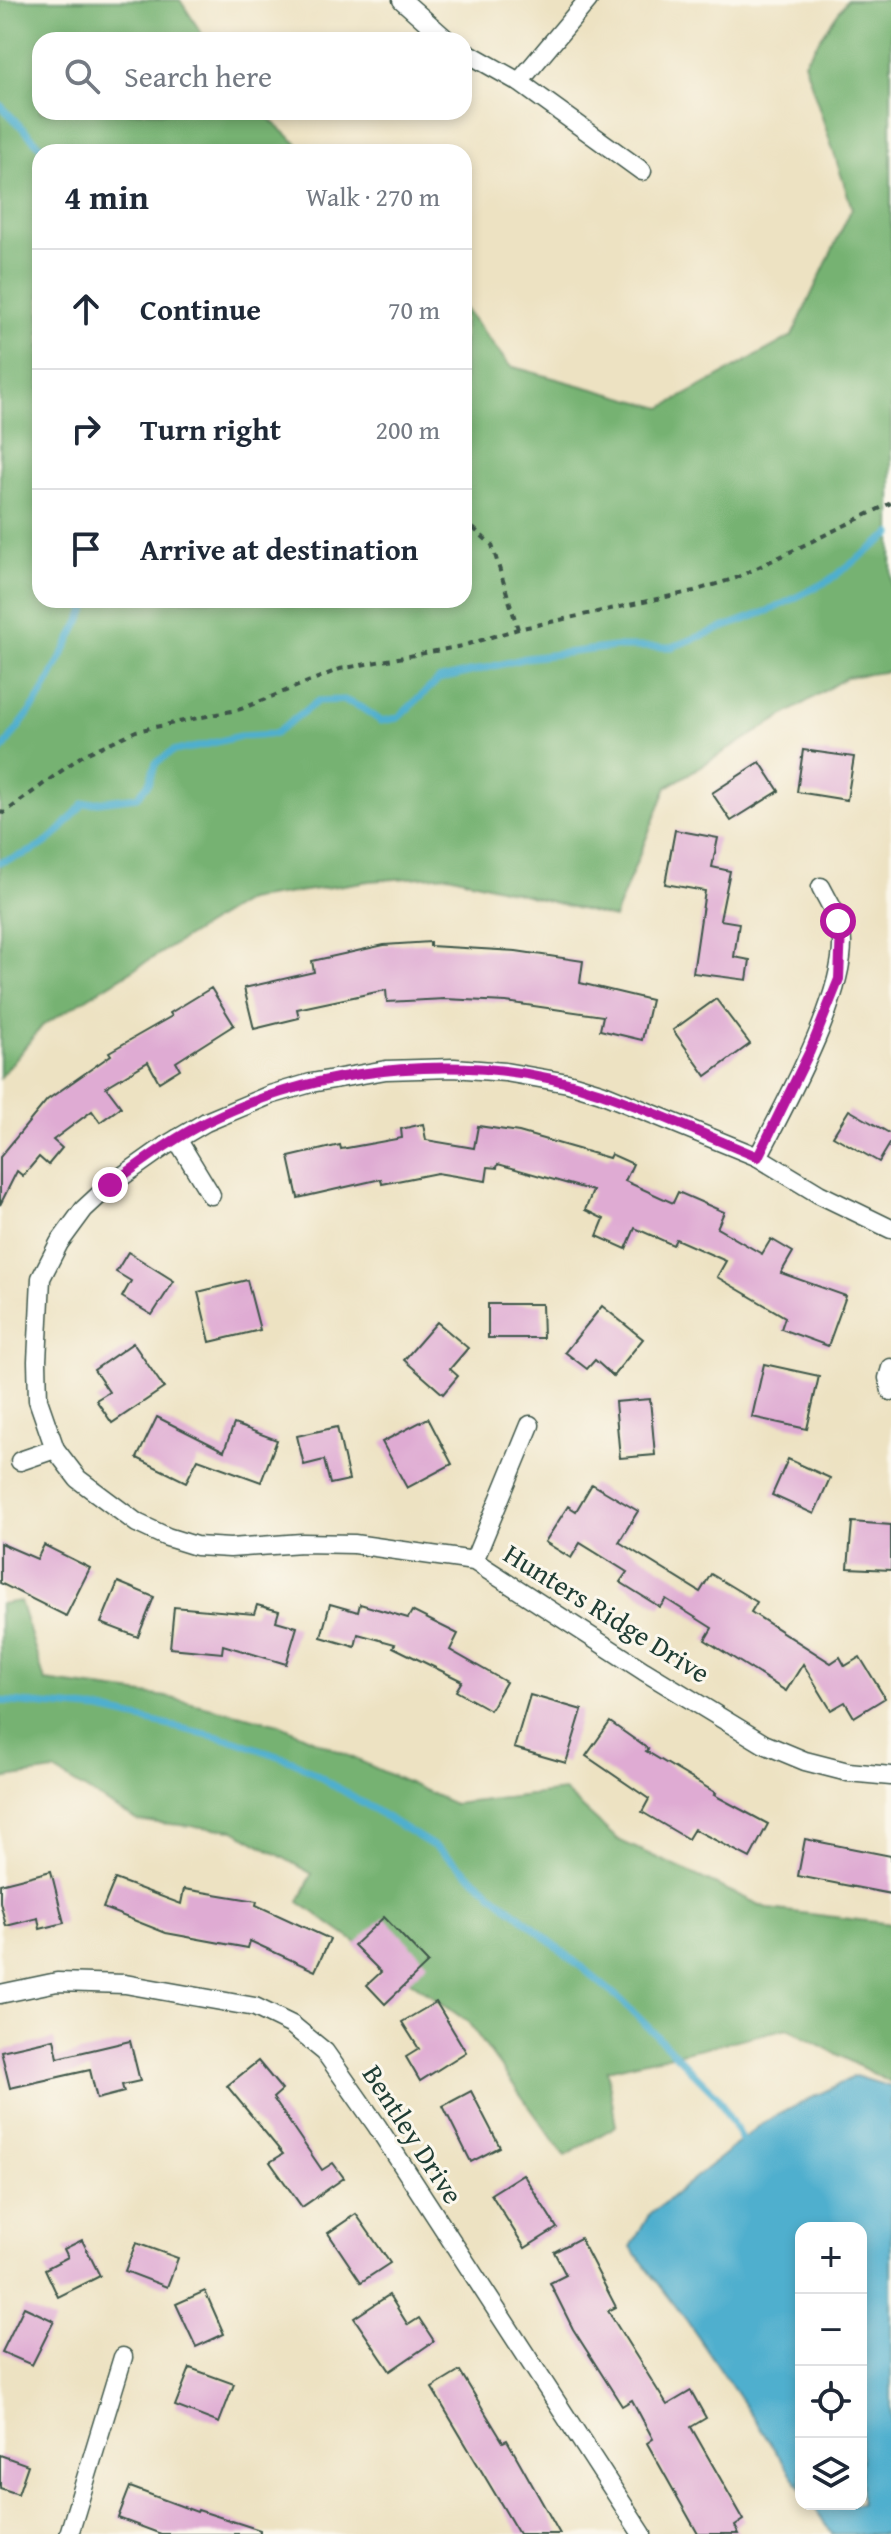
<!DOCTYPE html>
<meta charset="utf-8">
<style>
:root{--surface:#fff;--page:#f2f2f3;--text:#1f2937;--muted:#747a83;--line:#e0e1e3}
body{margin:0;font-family:"Gentium Book Plus",serif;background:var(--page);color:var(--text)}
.controls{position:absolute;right:24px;bottom:24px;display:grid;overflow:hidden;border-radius:16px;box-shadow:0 4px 12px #0003}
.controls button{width:72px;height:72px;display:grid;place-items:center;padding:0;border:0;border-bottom:2px solid var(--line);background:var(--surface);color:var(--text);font:40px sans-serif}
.stop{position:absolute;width:24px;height:24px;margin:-18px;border:6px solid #b5179e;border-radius:50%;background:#fff}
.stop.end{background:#b5179e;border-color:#fff;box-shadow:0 2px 8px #0008}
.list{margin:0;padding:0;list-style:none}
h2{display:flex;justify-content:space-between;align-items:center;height:104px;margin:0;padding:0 32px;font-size:34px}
h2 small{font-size:26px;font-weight:400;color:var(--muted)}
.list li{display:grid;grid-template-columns:52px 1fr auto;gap:24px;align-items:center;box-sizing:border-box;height:120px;padding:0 32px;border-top:2px solid var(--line)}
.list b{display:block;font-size:30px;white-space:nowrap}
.list em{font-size:26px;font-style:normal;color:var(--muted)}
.icon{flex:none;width:44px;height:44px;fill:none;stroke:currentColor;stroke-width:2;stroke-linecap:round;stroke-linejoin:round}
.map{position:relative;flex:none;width:891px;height:2534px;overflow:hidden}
.search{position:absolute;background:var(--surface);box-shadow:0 4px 12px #0003;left:32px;top:32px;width:440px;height:88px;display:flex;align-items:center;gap:20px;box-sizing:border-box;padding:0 28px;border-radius:24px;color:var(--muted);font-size:30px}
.panel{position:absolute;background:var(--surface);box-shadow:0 4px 12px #0003;left:32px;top:144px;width:440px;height:464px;border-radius:24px}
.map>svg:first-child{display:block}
</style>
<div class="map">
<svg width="891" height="2534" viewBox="0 0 891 2534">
<rect width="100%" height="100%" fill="#fbf7ec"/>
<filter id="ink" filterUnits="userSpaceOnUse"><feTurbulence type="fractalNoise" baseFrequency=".0125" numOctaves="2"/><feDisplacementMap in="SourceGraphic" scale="16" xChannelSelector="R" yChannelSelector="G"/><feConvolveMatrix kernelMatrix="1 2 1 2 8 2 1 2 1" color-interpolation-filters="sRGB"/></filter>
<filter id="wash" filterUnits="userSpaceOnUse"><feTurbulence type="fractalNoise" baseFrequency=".006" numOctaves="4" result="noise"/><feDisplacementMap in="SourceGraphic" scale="32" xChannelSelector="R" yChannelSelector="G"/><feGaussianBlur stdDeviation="1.8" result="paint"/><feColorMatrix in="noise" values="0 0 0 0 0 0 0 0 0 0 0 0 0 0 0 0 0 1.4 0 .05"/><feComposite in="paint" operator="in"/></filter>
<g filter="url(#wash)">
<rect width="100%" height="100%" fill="#ede2c2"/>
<g fill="#76b272" stroke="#4a7853" stroke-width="2">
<path d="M0 0H180L206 40H40V112H261L307 152H40V600H464V308L510 366 662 408 792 336 852 208 804 62 847 0H891V671L847 677 667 787 614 918 449 875 369 881 247 900 42 1026 0 1078Z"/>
<path d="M20 1601 45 1681 167 1697 279 1724 454 1804 564 1791 618 1840 769 1909 891 1924V2083L788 2028 607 2070 616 2126 565 2156 468 2022 299 1902 312 1874 234 1830 138 1821 54 1771 0 1779V1604Z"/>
</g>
<path fill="#4fafce" stroke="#377681" stroke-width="2" d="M855 2076 891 2087V2534H832L812 2504H861V2228H801V2488L687 2321 631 2247 649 2215 764 2122Z"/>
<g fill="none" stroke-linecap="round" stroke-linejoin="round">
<g stroke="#4fafce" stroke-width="7">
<path d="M0 105 46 152"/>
<path d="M0 753 40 698 91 600"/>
<path d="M0 862C46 850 53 839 83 804L137 797 149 783 156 763 173 751 197 747 240 736 274 734 318 701 344 700 362 708 381 721 398 718 438 680 526 658 614 647H672L773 609 828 581 891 534"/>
<path d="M0 1701 101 1710 236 1741 295 1762 360 1801 440 1850 621 2000 717 2096 746 2147"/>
</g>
</g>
<g id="blocks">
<g fill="#dfabd3">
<path d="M803 750 854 757 847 800 797 792Z"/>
<path d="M760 762 779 791 731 821 712 793Z"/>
<path d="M675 830 718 838 712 867 730 871 720 920 739 923 734 957 750 960 747 980 693 973 705 891 665 884Z"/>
<path d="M430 942V946L516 951 583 961 580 983 651 1000 642 1040 600 1030 603 1016 506 1002 445 999 387 1002 386 990 297 1009 299 1018 254 1029 244 988 314 972 312 961 384 945Z"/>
<path d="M211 988 234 1025 176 1062 180 1069 159 1082 148 1062 106 1087 121 1107 100 1122 92 1111 53 1140 62 1148 48 1165 39 1157 23 1176 17 1171 0 1205V1157L47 1100 111 1055 109 1052 172 1016 170 1013Z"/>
<path d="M716 999 750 1044 706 1076 673 1030Z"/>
<path d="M849 1110 891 1134V1142L879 1162 833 1136Z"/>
<path d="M423 1124 426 1140 474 1148 478 1126 519 1132 609 1158 611 1154 633 1164 625 1181 673 1203 678 1192 724 1212 717 1228 762 1254 771 1239 793 1252 781 1273 846 1296 828 1346 781 1329 785 1317 717 1277 726 1261 676 1239 673 1245 635 1228 626 1249 597 1236 604 1219 585 1210 593 1191 498 1164 497 1168 488 1167 486 1181 437 1173 382 1184 381 1179 298 1198 289 1157 340 1145 341 1149 402 1138 401 1129Z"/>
<path d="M128 1252 174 1281 152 1315 122 1297 131 1281 116 1272Z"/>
<path d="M247 1280 260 1330 210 1342 198 1292Z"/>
<path d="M488 1304H542L543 1338H488Z"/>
<path d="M602 1306 643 1339 613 1376 595 1360 587 1369 565 1352Z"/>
<path d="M437 1322 468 1348 450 1369 458 1376 443 1394 404 1360Z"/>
<path d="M133 1343 164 1388 112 1423 96 1400 109 1392 94 1370Z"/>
<path d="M764 1364 819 1376 807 1429 752 1417Z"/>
<path d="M650 1399 655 1455 620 1458 615 1402Z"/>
<path d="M157 1417 224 1451 234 1424 277 1440 261 1482 198 1459 186 1482 137 1458Z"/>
<path d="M428 1418 452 1464 407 1488 382 1442Z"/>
<path d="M337 1427 349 1480 330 1484 324 1460 304 1465 297 1436Z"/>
<path d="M788 1459 830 1478 814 1514 772 1495Z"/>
<path d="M592 1484 638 1511 619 1542 700 1592 711 1574 757 1602 751 1612 831 1663 840 1657 845 1666 860 1657 885 1698 854 1717 845 1702 831 1710 803 1664 786 1691 705 1640 712 1628 666 1599 660 1607 620 1582 627 1572 580 1543 571 1558 545 1542 568 1506 576 1511Z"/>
<path d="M852 1522 891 1525V1570L848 1568Z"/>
<path d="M0 1543 37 1559 44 1545 90 1568 66 1616 0 1583Z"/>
<path d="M118 1582 154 1597 138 1637 101 1623Z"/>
<path d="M330 1604 358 1612 360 1604 408 1618 412 1611 458 1634 450 1650 506 1682 490 1710 456 1691 462 1681 393 1647 395 1644 358 1634 355 1647 321 1637Z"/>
<path d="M257 1605 279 1611 276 1621 297 1627 286 1664 223 1645 222 1653 170 1648 174 1607 254 1614Z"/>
<path d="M530 1695 582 1710 566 1763 514 1748Z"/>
<path d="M610 1722 648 1749 646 1751 716 1793 714 1795 768 1824 750 1858 694 1829 688 1839 642 1812 649 1799 586 1756Z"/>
<path d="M805 1839 891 1856V1894L798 1876Z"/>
<path d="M51 1871 64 1923 40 1929 38 1918 6 1926 0 1902V1884Z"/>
<path d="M115 1879 181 1904 184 1889 257 1901 256 1905 330 1939 315 1971 250 1941 248 1948 166 1933 103 1908Z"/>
<path d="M384 1917 428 1963 385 2004 367 1985 381 1972 354 1945Z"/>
<path d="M436 2002 466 2052 420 2081 406 2057 419 2049 402 2022Z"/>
<path d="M54 2039 58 2058 130 2041 140 2081 122 2085 124 2092 97 2099 90 2070 10 2088 1 2051Z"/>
<path d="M258 2061 282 2090 273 2098 322 2170 333 2163 344 2178 302 2207 270 2162 283 2154 227 2086Z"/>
<path d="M471 2091 500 2147 471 2162 443 2106Z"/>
<path d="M523 2174 557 2228 525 2248 491 2194Z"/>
<path d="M356 2214 390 2263 361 2282 328 2233Z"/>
<path d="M580 2238 616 2307 608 2311 667 2405 691 2391 706 2418 691 2427 744 2520 735 2526 739 2534H698L647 2443 653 2439 632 2400 622 2406 573 2329 550 2283 566 2275 554 2252Z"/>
<path d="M82 2240 100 2276 58 2297 45 2269 68 2257 64 2249Z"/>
<path d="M136 2243 178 2258 167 2287 125 2271Z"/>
<path d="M205 2291 224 2334 196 2347 176 2304Z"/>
<path d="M389 2295 408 2325 419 2318 434 2341 390 2371 354 2318Z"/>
<path d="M24 2307 54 2321 32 2365 2 2352Z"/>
<path d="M190 2368 234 2384 219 2423 175 2406Z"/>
<path d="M460 2371 503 2442 507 2440 560 2534H519L432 2388Z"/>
<path d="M0 2455 28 2465 18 2494 0 2488Z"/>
<path d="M130 2487 197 2512 198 2510 260 2530V2534H161L118 2518Z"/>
</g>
</g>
</g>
<g filter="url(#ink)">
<use href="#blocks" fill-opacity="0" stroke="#3e5649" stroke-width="2"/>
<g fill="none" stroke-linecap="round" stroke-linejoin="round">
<g stroke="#3e5649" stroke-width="21">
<g id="street">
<path d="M402 0 447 40"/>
<path d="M464 51 519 82 642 171"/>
<path d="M519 82 588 0"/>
<path d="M177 1139 211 1195"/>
<path d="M758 1157C784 1106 855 980 840 926 836 913 827 899 821 887"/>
<path d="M891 1229 819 1194 758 1157 601 1093 568 1083 505 1072 454 1068 386 1070 311 1083 270 1095 206 1122 165 1146 110 1185 84 1209 59 1243 41 1278 37 1361 38 1400 55 1449 78 1479 137 1523 167 1537 196 1546 230 1548 302 1543 354 1544 474 1561 644 1671 764 1744 805 1761 848 1772 891 1776"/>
<path d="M891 1368 888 1378 891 1391"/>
<path d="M20 1461 55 1449"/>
<path d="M474 1561 530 1425"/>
<path d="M0 1994 57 1982 125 1984 255 2007 292 2025 325 2052 377 2126 642 2534"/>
<path d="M69 2534 123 2357"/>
</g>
</g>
<g stroke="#3e5649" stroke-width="4" stroke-dasharray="6 6" stroke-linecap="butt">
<path d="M464 520 492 545 518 629"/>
<path d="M0 812 4 813 83 755 136 731 241 709 340 669 462 646 518 629 694 591 736 578 891 503"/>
</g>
<use href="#street" stroke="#fff" stroke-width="18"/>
</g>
</g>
<g fill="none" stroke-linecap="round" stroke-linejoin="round" filter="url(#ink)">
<path stroke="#b5179e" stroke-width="10" d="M110 1185C141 1163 172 1139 206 1122 324 1064 476 1049 601 1093 654 1111 706 1136 758 1157L810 1051 839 979 841 928 838 921"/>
</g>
<g text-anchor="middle" stroke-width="6" stroke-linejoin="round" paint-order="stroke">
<g font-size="28" fill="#1f3d34" stroke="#fbf7ec">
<text transform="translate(607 1613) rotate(32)" y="10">Hunters Ridge Drive</text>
<text transform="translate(413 2134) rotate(57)" y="10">Bentley Drive</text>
</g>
</g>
</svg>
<div class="controls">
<button>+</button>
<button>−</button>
<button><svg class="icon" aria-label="locate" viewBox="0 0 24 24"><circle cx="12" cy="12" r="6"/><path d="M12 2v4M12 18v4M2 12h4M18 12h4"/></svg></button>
<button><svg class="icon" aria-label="layers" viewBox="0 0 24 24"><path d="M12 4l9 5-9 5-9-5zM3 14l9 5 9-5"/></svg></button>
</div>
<div class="stop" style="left:838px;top:921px"></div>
<div class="stop end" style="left:110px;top:1185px"></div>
<div class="search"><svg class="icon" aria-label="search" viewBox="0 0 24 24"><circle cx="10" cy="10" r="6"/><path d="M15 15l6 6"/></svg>Search here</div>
<section class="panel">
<h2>4 min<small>Walk · 270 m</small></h2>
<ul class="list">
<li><svg class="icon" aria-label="ahead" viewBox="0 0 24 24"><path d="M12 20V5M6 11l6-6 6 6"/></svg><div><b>Continue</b></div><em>70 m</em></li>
<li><svg class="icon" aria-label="right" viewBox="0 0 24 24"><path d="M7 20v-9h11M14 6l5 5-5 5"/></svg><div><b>Turn right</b></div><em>200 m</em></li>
<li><svg class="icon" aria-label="arrive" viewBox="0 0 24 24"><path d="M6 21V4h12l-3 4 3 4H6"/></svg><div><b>Arrive at destination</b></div></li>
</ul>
</section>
</div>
